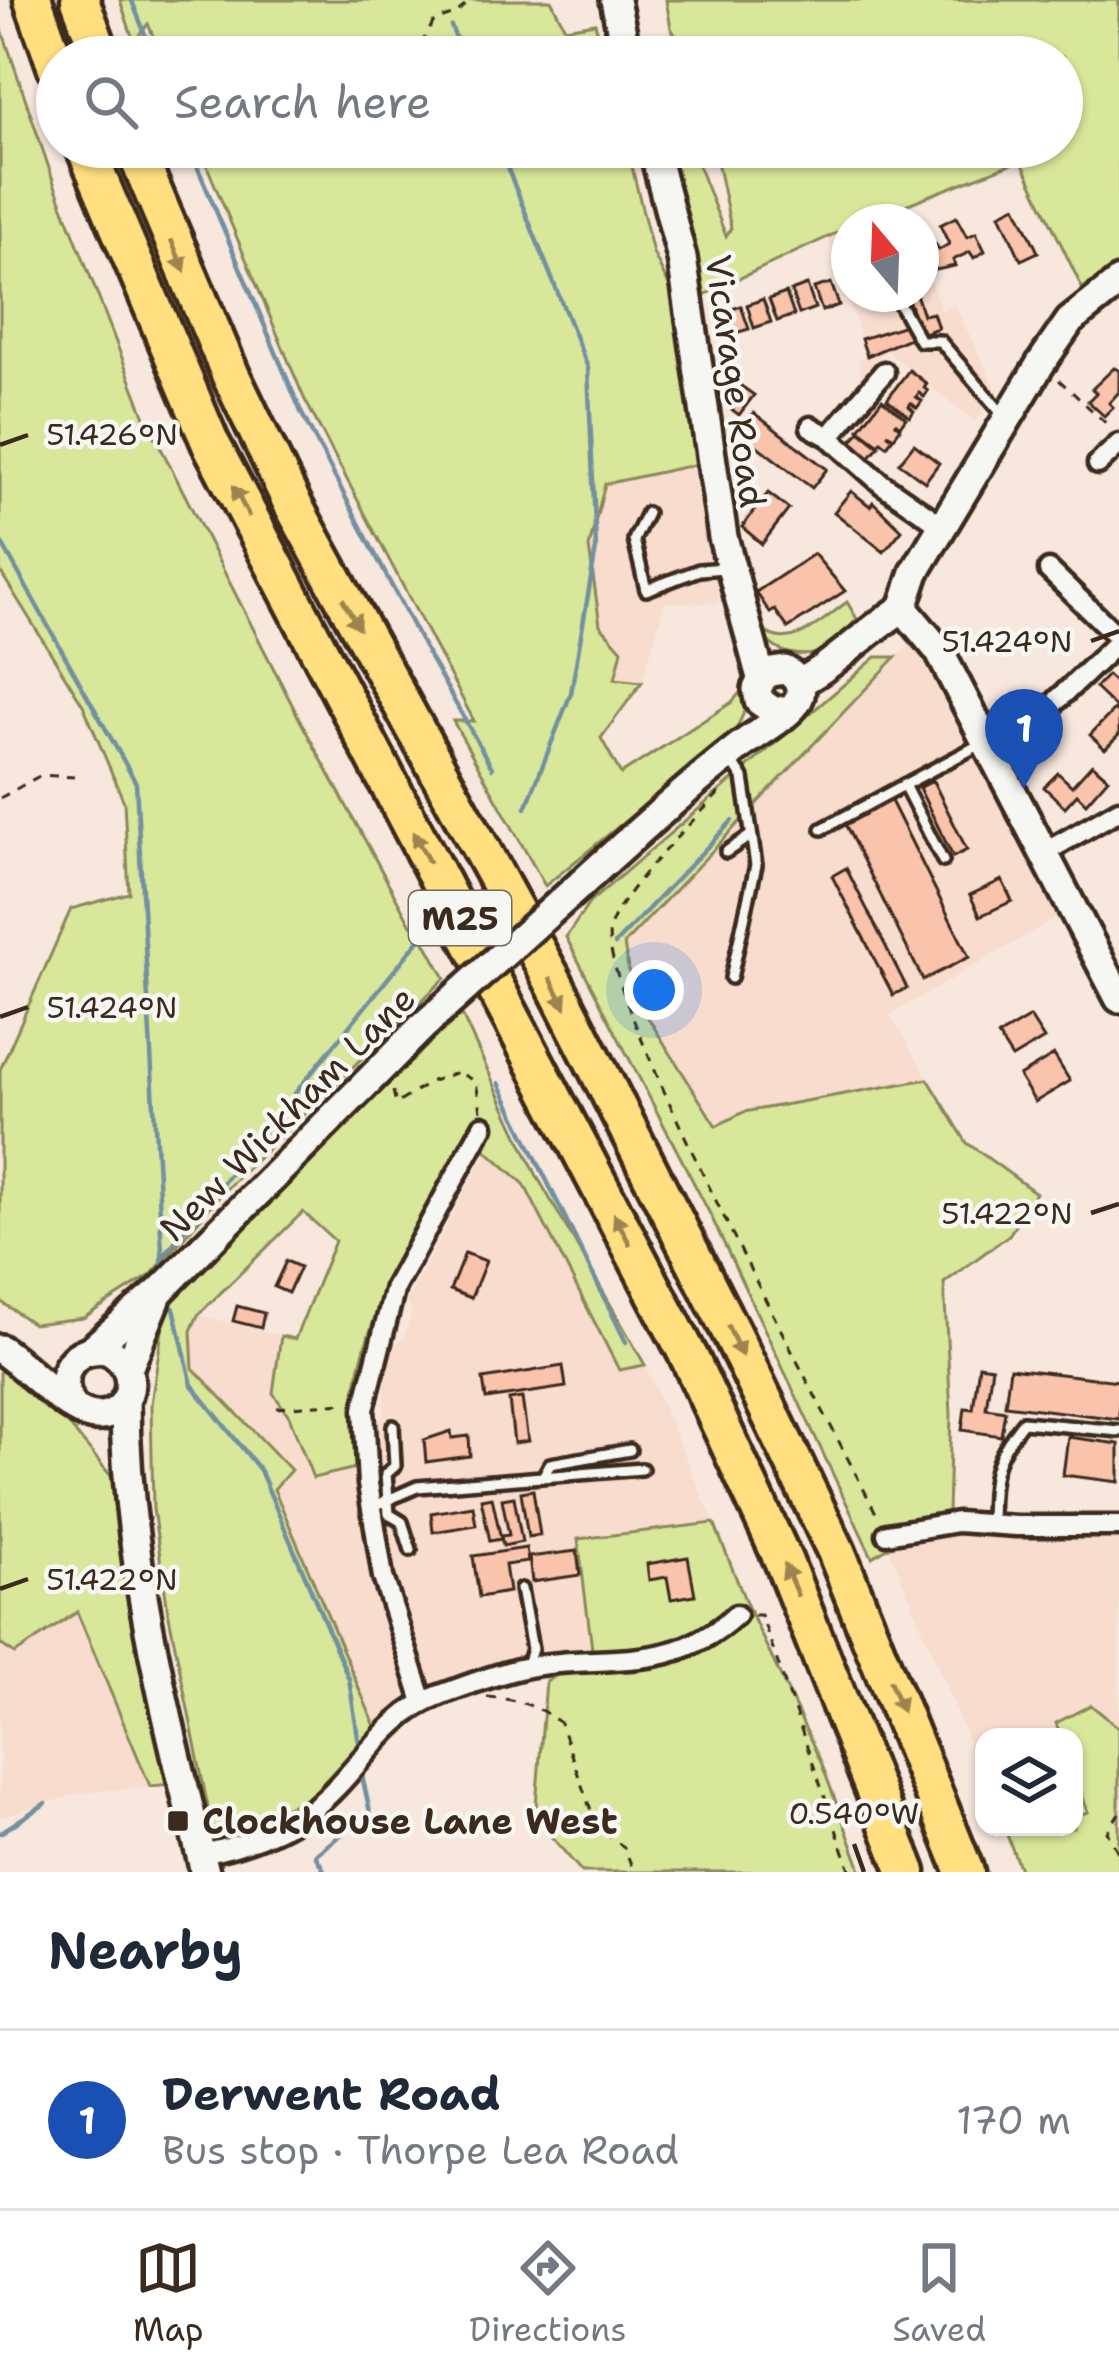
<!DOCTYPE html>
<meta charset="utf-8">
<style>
:root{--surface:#fff;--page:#f6f6f7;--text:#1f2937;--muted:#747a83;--line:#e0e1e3;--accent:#3b2a1e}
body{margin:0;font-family:"Shantell Sans",sans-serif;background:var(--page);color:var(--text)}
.controls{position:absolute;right:36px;bottom:36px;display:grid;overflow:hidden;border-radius:24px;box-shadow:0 3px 9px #0004}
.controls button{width:108px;height:108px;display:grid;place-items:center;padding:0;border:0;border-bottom:3px solid var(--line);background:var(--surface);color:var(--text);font:60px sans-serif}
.compass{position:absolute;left:831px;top:204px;width:108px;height:108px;border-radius:50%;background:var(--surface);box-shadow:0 3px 9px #0004;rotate:341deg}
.you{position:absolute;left:654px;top:990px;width:42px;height:42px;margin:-30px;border:9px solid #fff;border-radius:50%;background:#1a73e8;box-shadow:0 0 0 18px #1a73e833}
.badge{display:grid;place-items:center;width:78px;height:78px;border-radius:50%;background:var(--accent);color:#fff;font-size:39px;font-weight:700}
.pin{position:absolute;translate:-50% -99px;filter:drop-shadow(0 3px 6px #0008)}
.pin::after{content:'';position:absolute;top:63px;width:42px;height:36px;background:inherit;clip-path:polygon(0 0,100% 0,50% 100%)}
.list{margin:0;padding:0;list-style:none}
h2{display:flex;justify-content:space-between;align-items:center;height:156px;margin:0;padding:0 48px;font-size:51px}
h2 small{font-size:39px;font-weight:400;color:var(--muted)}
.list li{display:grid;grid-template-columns:78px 1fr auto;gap:36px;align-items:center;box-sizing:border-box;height:180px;padding:0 48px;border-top:3px solid var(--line)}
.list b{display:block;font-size:45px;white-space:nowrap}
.list p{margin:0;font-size:39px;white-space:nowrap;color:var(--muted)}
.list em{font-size:39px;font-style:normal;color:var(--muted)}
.icon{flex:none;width:66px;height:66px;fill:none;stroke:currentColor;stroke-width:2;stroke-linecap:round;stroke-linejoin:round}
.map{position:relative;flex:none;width:1119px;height:1872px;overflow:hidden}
.search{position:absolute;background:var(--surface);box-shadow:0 3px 9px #0004;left:36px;right:36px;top:36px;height:132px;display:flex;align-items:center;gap:30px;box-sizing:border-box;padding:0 42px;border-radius:66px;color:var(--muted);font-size:45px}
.sheet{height:336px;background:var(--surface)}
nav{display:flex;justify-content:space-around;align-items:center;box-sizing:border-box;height:168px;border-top:3px solid var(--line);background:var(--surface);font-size:33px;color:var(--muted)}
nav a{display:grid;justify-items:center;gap:6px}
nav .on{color:var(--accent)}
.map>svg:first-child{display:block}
</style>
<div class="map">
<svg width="1119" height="1872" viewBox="0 0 1119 1872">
<rect width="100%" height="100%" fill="#f7e7dd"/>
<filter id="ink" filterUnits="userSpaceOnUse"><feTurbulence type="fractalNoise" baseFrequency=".00833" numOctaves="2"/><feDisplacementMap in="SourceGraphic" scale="24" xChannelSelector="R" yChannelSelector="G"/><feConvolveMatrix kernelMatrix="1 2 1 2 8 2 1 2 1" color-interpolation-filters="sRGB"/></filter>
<g filter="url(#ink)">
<g fill="#f8dcce">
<path d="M849 227V294H921V284L931 281 941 310 954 304 998 393 975 422 886 350 861 378 858 360 867 355 827 236Z"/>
<path d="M698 464 719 603 665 602 642 682 615 679 600 626 589 547 606 484Z"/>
<path d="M914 641 946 677 1059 916 890 1015 928 1079 744 1112 716 1127 632 992 624 944Z"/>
<path d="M487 1150 524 1184 618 1370 645 1365 714 1523 578 1539 593 1658 433 1686 375 1726 274 1488 291 1469 193 1368 191 1331 198 1315 281 1336 273 1393 289 1416 313 1478 360 1467 372 1420 384 1417 387 1343H398L404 1337 412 1313 407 1301Z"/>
<path d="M0 1360 111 1476 174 1784 80 1793 0 1817Z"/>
<path d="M957 1522 1119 1531V1728L1091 1706 1056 1723 1061 1737H984V1779L889 1547Z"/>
</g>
<g fill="#d9e79a" stroke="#8a885c" stroke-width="3">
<path d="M120 0H551L565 28 595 23 604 57H162L148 24 134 42Z"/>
<path d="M666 0H1119V267L1082 288 1021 160 862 222H849V227L704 295 671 147H691L726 236 731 228 714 147H1062V57H688L671 28Z"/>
<path d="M0 24 54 183 145 417 301 722 411 925 415 923 445 978 224 1191 151 1275 83 1318 33 1324 0 1301V1070L71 909 129 893 124 802 83 705 0 571Z"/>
<path d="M199 147H627L653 253 680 308 698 464 605 484 589 547 600 625 622 650 615 679 642 682 601 738 621 774 732 702 744 688 743 646 754 690 735 732 545 886 453 721H474L304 398Z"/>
<path d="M847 602 857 619C838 641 821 661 790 653 776 650 766 643 761 629 791 654 823 619 847 602Z"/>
<path d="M876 657H896L624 944 632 992 716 1126 744 1112 928 1079 967 1143 1036 1193 1009 1235 944 1283 951 1414 948 1512 872 1557 711 1216 566 937 590 902Z"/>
<path d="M462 1015 537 1176 645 1365 619 1370 524 1184 469 1135C424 1219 354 1323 353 1420 353 1435 358 1452 360 1467L313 1478 289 1416 273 1393 281 1336 295 1339 335 1241 303 1212 198 1315 191 1331 193 1368 291 1470 274 1489 375 1726 313 1794 215 1842 168 1611 153 1509 151 1404 165 1311 236 1226 429 1033Z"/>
<path d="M0 1360 40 1390 111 1476 174 1784 150 1786 77 1612 15 1654 0 1644Z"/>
<path d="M714 1523 747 1605 821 1762 862 1872H582L535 1818 546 1681 593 1657 578 1539Z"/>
<path d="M1091 1705 1119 1728V1872H1021L1007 1835 1035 1827H1074V1816L1088 1812 1074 1773V1737H1061L1056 1723Z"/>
</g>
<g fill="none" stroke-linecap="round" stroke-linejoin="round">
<g stroke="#7390a1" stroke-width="4.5">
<path d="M132 1 154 57"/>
<path d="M451 26 463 57"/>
<path d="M189 147 302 414 420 640 492 768"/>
<path d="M499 147 588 368 596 549 571 693 526 808"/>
<path d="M0 540 136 783 163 1268"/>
<path d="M615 944 732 821"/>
<path d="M499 1083 626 1342"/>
<path d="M161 1259 423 935"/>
<path d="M174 1308 192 1385 260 1470 349 1679 359 1743"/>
<path d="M0 1833 46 1803"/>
<path d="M325 1872 315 1855 370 1812 361 1771"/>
</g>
</g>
<g fill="#fac3ac" stroke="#3b2a1e" stroke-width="3">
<path d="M1016 206 1038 252 1021 260 1000 214Z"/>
<path d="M956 217 967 237 976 233 985 251 974 258 970 252 953 260 955 266 936 270 927 249 936 245 939 250 949 244 940 225Z"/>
<path d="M831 283 839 305 822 311 814 288Z"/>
<path d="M807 285 815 308 799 314 791 291Z"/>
<path d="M786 293 794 315 777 321 769 299Z"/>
<path d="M906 294H916L923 315 933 313 938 328 921 334Z"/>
<path d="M763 299 771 322 754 328 747 305Z"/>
<path d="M741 306 749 329 732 334 724 312Z"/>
<path d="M905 325 910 338 867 356 861 339Z"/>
<path d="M1114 368 1119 370V392L1109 403 1113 407 1104 416 1088 401 1096 393 1092 389Z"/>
<path d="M909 370 927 384 924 388 928 391 924 397 919 393 916 397 922 401 917 408 911 403 909 406 914 411 910 417 887 399Z"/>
<path d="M741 386 754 395 739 415 726 405Z"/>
<path d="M882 399 906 418 900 426 895 422 900 429 894 437 887 433 893 438 887 446 881 441 879 444 859 429Z"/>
<path d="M754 413 827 469 812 488 739 432Z"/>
<path d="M860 431 879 446 868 459 850 443Z"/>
<path d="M914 444 939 463 925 482 899 463Z"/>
<path d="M851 491 870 506 873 502 902 530 884 552 834 512Z"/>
<path d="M768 493 789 509 762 544 742 527Z"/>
<path d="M814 554 845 591 788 628 775 610 770 613 756 592Z"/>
<path d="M1107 675 1119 686 1117 709 1095 688Z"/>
<path d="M1114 710 1119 715V735L1105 749 1090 735Z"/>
<path d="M1092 764 1108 778 1086 803 1077 794 1065 807 1044 787 1058 773 1072 786Z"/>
<path d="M933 781 967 850 953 857 919 788Z"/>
<path d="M890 799 969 957 923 980 844 822Z"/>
<path d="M846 868 907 988 893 995 832 876Z"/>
<path d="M1002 880 1012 901 980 916 970 895Z"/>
<path d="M1030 1017 1044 1039 1012 1058 998 1036Z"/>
<path d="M1054 1055 1070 1081 1035 1102 1019 1076Z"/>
<path d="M465 1253 486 1261 471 1298 450 1290Z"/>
<path d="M286 1261 300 1267 288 1293 274 1287Z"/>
<path d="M237 1306 264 1313 261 1328 233 1321Z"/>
<path d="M979 1365 992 1367 986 1408 1005 1411 1001 1436 962 1430 965 1408 973 1409Z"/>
<path d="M563 1366 566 1387 486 1399 483 1379Z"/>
<path d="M1010 1368 1119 1381V1419L1005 1405Z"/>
<path d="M522 1398 528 1441 514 1443 509 1400Z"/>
<path d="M451 1431 452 1438 469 1436 470 1456 426 1462 424 1440Z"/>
<path d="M1068 1437 1119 1444V1482L1063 1475Z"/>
<path d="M533 1490 540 1535 528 1537 521 1492Z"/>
<path d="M492 1497 501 1539 490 1541 481 1499Z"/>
<path d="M514 1497 522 1542 503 1546 501 1536 509 1535 502 1499Z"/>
<path d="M473 1506 476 1525 433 1532 431 1513Z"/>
<path d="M526 1548 528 1562 505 1565 509 1592 479 1597 473 1556Z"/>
<path d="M577 1551 580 1575 532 1582 529 1557Z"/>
<path d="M688 1557 695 1595 671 1599 667 1577 649 1580 647 1564Z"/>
</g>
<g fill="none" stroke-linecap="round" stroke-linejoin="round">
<g stroke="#3b2a1e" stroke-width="18">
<g id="lane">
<path d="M894 294 920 341H940L1004 416"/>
<path d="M647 513 634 540 646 590 699 570 725 568"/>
<path d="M822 829 904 785"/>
<path d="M726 852 750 836"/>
<path d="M943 861 904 785 981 744"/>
<path d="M731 978 756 865 743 778 731 760"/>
<path d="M393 1426 395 1466 386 1474 389 1514 402 1522 411 1550"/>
<path d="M544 1475 550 1464 630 1450"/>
<path d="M372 1507 417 1487 642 1469"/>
<path d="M991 1524C992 1476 992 1461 1023 1422L1119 1431"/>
<path d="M521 1589 532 1649 526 1668"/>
</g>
</g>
<g stroke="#3b2a1e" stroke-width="27">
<g id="street">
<path d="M811 427 829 437 882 484 944 527"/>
<path d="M829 437 884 372"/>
<path d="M1098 464 1119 444"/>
<path d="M1049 570 1119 638"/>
<path d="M1050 707 1119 641"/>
<path d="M1042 854 1119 810"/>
<path d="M887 1534 957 1522 1016 1526H1119"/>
<path d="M423 1702 383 1577 368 1484 364 1409 395 1287 483 1126"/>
<path d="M201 1854C239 1847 279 1833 311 1810 357 1776 384 1715 440 1695 465 1686 493 1675 519 1669 599 1651 668 1678 736 1615"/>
</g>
</g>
<g stroke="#3b2a1e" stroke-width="36">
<g id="secondary">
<path d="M615 0 627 57"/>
<path d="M653 147 682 258 723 537 761 678"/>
<path d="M903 608 939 651 1119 998"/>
<path d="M903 608 915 572 1041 363 1070 321 1119 282"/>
<path d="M799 683C837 663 866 631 903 608"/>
<path d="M581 884C632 837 684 790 739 747 753 736 791 715 798 700 805 687 796 676 785 670L765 673 757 689 759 701 775 712 790 709"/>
<path d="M0 1349C26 1366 59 1404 86 1414 126 1428 150 1371 107 1350 74 1346 55 1372 70 1402"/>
<path d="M92 1349 160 1291 422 1027"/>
<path d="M128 1369 156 1300"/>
<path d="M125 1401C125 1560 167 1719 205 1872"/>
</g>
</g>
<g stroke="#3b2a1e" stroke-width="45">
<g id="highway">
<path d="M33 0 57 68"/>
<path d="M80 0 101 57"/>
<path d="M85 147 210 442 690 1359 783 1560 907 1872"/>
<path d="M134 147 231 376 292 503 553 981 733 1336 836 1551 965 1872"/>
</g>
</g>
<g stroke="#3b2a1e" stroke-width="3" stroke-dasharray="9 9" stroke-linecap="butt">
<path d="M421 45 434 21 455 14 472 0"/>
<path d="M1059 380 1110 427"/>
<path d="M719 793C691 824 621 890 610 928 593 986 837 1435 878 1517"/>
<path d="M0 798 41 775 74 777"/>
<path d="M393 1091 396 1104 432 1081 458 1072 476 1082 481 1111"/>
<path d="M277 1408 344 1403"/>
<path d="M754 1615H761L851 1872"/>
<path d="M487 1697C515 1699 538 1705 560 1723L597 1828 624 1847 634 1872"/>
<path d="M1119 1813 1107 1832 1119 1854"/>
</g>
<use href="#lane" stroke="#f6f6f2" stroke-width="9"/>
<use href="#street" stroke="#f6f6f2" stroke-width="18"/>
<use href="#secondary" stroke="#f6f6f2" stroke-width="27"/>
<use href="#highway" stroke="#ffdf80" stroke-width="36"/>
<g stroke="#3b2a1e" stroke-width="36" stroke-linecap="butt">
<path id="secondary-bridge" d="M422 1027 581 884"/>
</g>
<use href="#secondary-bridge" stroke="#f6f6f2" stroke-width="27"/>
</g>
<defs><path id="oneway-solid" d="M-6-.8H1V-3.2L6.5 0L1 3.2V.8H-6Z" transform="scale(3)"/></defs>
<g fill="#9d844f">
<use href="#oneway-solid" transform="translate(178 256) rotate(67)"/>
<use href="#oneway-solid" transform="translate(241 501) rotate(-117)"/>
<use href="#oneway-solid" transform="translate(351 614) rotate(61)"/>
<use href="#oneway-solid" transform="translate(421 847) rotate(-118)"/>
<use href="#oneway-solid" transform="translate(558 993) rotate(63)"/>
<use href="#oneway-solid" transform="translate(622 1229) rotate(-117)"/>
<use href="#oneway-solid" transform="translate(735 1341) rotate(64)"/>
<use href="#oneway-solid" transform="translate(791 1580) rotate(-113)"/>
<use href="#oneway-solid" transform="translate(896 1696) rotate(68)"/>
</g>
</g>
<path fill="none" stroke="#3b2a1e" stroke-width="4.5" d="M0 445 28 435M1091 641 1119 631M0 1017 28 1007M1091 1213 1119 1204M0 1589 28 1579M854 1844 864 1872"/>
<rect fill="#3b2a1e" stroke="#f6f6f2" stroke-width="4.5" x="166" y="1809" width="24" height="24" rx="6"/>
<g text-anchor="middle" stroke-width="9" stroke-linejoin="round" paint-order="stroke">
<rect fill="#f6f6f2" stroke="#73675e" stroke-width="3" x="409" y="891" width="102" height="54" rx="9"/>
<g font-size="33" font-weight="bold" fill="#3b2a1e">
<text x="460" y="930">M25</text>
</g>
<g font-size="36" fill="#3b2a1e" stroke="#f6f6f2">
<text transform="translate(736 381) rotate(82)" y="13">Vicarage Road</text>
<text transform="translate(287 1113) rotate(-45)" y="13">New Wickham Lane</text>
</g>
<g font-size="36" font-weight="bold" fill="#3b2a1e" stroke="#f6f6f2" text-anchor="start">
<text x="202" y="1834">Clockhouse Lane West</text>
</g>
</g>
<g font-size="30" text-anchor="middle" fill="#3b2a1e" stroke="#f6f6f2" stroke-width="9" stroke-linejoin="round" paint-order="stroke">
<text x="112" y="445">51.426°N</text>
<text x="1007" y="652">51.424°N</text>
<text x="112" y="1018">51.424°N</text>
<text x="1007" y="1224">51.422°N</text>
<text x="112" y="1590">51.422°N</text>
<text x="854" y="1824">0.540°W</text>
</g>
</svg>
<div class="controls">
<button><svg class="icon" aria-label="layers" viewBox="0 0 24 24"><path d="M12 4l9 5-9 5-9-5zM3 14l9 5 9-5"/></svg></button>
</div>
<svg class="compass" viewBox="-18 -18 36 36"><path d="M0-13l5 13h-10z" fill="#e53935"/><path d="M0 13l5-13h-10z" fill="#747a83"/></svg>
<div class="you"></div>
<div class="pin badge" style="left:1024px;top:788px;background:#1a4fb4">1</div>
<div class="search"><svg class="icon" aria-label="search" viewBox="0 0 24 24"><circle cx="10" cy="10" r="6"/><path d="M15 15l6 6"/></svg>Search here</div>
</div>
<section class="sheet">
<h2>Nearby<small></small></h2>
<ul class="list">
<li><span class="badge" style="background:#1a4fb4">1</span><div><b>Derwent Road</b><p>Bus stop · Thorpe Lea Road</p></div><em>170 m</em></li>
</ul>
</section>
<nav>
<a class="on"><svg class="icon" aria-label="map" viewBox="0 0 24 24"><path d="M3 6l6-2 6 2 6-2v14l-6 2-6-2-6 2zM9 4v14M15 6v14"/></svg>Map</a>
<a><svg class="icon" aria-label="directions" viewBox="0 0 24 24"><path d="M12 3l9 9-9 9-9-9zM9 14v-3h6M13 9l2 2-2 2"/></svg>Directions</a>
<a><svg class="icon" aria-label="saved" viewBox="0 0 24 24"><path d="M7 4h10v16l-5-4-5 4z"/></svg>Saved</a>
</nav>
